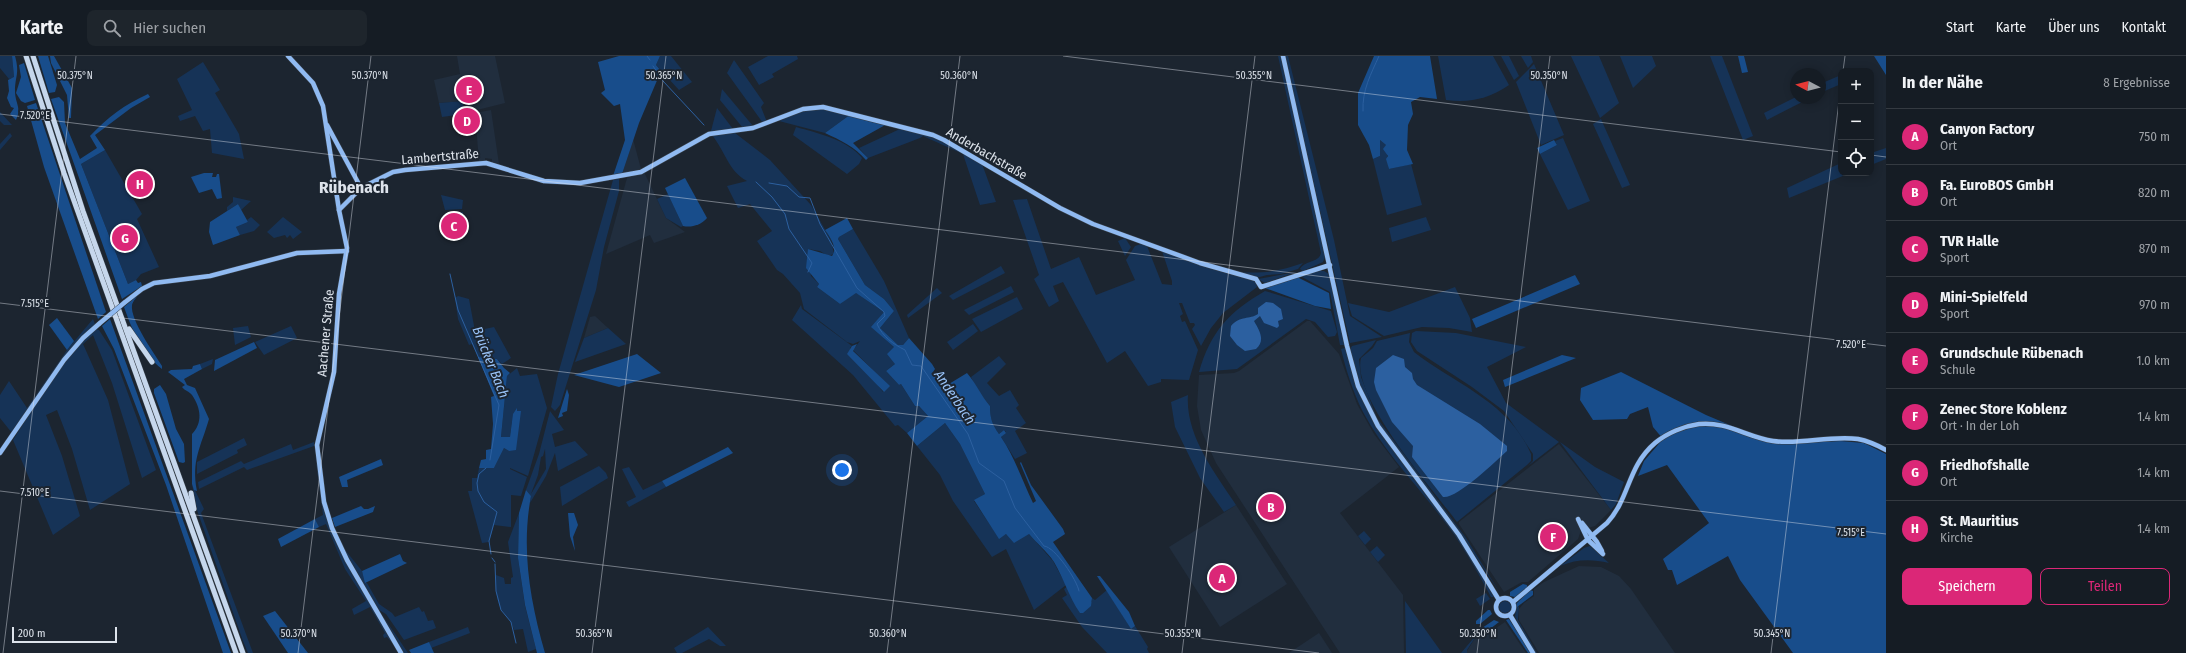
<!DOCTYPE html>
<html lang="de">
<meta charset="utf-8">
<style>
:root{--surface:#151c24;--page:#1e252c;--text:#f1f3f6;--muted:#9da1a6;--line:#343a41;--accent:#db2777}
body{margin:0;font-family:"Fira Sans Condensed",sans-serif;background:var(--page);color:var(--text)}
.controls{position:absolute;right:12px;top:12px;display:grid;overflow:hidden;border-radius:8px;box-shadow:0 2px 10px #0003}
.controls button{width:36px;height:36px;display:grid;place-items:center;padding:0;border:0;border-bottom:1px solid var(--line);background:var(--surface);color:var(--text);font:20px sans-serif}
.compass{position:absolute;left:1790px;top:12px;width:36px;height:36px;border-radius:50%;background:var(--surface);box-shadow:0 2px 10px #0003;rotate:277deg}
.scale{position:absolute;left:12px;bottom:10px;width:105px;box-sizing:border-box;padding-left:4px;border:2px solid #dde3eb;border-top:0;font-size:11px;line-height:14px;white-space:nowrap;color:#dde3eb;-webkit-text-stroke:3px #1c2530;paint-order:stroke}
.you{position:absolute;left:842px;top:414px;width:14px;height:14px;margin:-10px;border:3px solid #fff;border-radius:50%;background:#1a73e8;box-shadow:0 0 0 6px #1a73e833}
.badge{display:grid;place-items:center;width:26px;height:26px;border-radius:50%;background:var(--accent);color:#fff;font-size:13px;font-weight:700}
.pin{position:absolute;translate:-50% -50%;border:2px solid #fff;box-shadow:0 1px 4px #0006}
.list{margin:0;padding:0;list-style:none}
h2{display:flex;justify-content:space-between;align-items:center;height:52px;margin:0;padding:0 16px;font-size:17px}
h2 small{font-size:13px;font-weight:400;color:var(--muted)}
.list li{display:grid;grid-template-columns:26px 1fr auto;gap:12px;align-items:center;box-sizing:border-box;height:56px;padding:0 16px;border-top:1px solid var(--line)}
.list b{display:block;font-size:15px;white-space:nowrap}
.list p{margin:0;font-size:13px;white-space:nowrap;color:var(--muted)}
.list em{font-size:13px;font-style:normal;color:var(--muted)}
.actions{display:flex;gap:8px;padding:12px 16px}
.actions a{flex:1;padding:9px 0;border:1px solid var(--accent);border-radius:8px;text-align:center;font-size:14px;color:var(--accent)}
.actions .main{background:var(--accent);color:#fff}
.icon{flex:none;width:22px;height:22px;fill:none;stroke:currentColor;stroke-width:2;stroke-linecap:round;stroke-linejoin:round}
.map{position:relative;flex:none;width:1886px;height:597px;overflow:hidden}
header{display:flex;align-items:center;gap:24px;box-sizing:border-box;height:56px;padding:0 20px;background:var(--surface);border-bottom:1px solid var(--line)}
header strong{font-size:19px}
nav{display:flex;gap:22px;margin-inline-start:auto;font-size:14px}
.search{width:280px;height:36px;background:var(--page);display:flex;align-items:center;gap:10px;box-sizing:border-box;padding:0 14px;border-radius:8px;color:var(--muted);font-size:15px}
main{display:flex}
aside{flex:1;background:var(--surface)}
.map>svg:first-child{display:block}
</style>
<header>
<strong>Karte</strong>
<div class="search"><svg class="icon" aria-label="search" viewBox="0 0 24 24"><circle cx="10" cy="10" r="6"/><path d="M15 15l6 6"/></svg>Hier suchen</div>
<nav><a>Start</a><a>Karte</a><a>Über uns</a><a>Kontakt</a></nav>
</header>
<main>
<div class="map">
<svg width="1886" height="597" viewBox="0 0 1886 597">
<rect width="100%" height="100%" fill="#1c2530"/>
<g fill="#212e3e">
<path d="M457 0H495L505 47 469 56 465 45 439 47 434 24 460 18Z"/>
<path d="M491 54 499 108 492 106V103L485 102V105H479L475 57Z"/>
<path d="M633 83 641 113 622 118Z"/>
<path d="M644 116 666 162 685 176 654 187 650 179 606 198 627 122Z"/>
<path d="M595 260 608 272 584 282 590 261Z"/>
<path d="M1307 265H1310L1339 298 1357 348 1374 378 1399 411 1340 457 1403 539 1404 597H1340L1216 407 1201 374 1197 350 1199 319 1234 317 1239 315Z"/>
<path d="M1559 388 1611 454 1595 470 1581 474 1578 483 1528 526H1522L1504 536 1459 468V466Z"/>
<path d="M1236 449 1287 528 1220 571 1169 491Z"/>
<path d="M1579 510 1601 511 1619 520 1631 533 1675 597H1539L1519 564V553L1524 547 1534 540V533L1544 526Z"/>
<path d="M1505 566 1526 597H1467V595L1478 577 1487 578Z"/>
<path d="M1319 577 1332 597H1289Z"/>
</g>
<g fill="#163357" fill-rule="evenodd">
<path d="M0 0H12L14 22 9 23 0 12Z"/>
<path d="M660 0H671L692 26 679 34 656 9Z"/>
<path d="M768 0H797L798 3 772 18 774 21 759 29 748 11Z"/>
<path d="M1278 0H1281L1325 201 1323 206 1303 215 1300 213C1305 204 1319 207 1321 197Z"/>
<path d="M1285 0H1288L1334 184 1350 260 1382 281 1350 287Z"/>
<path d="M1438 0H1493L1509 29C1488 43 1470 47 1446 44Z"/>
<path d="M1501 0H1509L1519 20 1514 24Z"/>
<path d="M1521 0H1531L1533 6 1528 12Z"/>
<path d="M1571 0H1599L1619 47 1600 62Z"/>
<path d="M1620 0H1652L1656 10 1633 32Z"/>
<path d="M1710 0H1722L1753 80 1743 84Z"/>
<path d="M734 4 764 47 761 51 767 66 763 67 727 17Z"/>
<path d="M203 6 220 34 215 37 239 78 244 103 212 97 210 73 203 75 195 60 180 65 178 60 192 54 177 23Z"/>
<path d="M1534 8 1564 79 1541 89 1516 26Z"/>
<path d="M1841 19V28L1820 37V28Z"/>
<path d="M722 33 753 70 743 72 720 44Z"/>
<path d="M1796 41 1810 42 1767 64 1764 57Z"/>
<path d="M463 45 464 58 442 61 439 47Z"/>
<path d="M717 52 733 73 711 75Z"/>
<path d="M820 52 851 58 825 77 779 65 803 54Z"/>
<path d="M0 56 12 69H4L0 65Z"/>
<path d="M474 58 476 69 461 72 459 62Z"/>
<path d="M1601 63 1630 129 1622 132 1593 68Z"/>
<path d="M796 71C817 77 848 84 862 102L859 108 847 118 793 79Z"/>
<path d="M902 72 940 84 982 108 996 146 980 149 963 98 923 80 920 82 868 102 859 92Z"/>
<path d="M10 77 12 80 0 94V88Z"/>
<path d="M719 77H735L770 104 811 149 831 184 834 198 828 200 820 195 808 193 811 220 819 228 817 231 840 248 855 236 884 256 872 271 895 292V308L886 315 899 329 901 328 915 350H919L928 360 907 377 898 369 895 370 853 319 792 264 801 249 802 253 852 290 850 292 883 336 889 330 853 294 860 285 853 288 847 286 804 253 800 237 783 218 777 214 757 185 772 175 750 148 738 152 727 130 747 125C728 115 725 94 711 78Z"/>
<path d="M1563 82 1590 145 1568 154 1540 98 1557 89 1555 85Z"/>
<path d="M1380 84 1386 89 1389 113 1411 108 1422 149 1387 159 1373 103 1380 100Z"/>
<path d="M1886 92V103L1871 109V97Z"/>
<path d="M105 94 142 158 137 163 159 211 141 218 136 224 128 228 81 108Z"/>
<path d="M1841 107V117H1850L1789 142 1787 132Z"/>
<path d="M619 123V135L604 191 596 234 560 349 555 355 551 351 558 318 613 124Z"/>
<path d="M668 138 683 170 681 171 666 162 657 143Z"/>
<path d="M441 139 463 144 462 153 445 154Z"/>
<path d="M233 141 251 145 241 154 238 148 227 155V151L233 146Z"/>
<path d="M1027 143 1051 213 1079 201 1096 239 1135 224 1126 204 1135 190 1141 188 1147 190 1162 228 1172 229V225L1162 195 1229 218 1253 224 1256 227 1257 231 1223 257 1211 272 1201 290 1192 273 1195 269 1194 267H1190L1182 247H1179L1183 258 1180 260 1182 266 1185 265 1198 294 1189 324 1161 323V326L1148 330 1125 295 1107 307 1063 226 1053 230 1059 245 1049 251 1034 223 1039 219 1013 144Z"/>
<path d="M463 156V165L460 166 461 174 447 175 448 158Z"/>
<path d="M251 161 260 169 254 175 240 179 236 171 248 166 247 164Z"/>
<path d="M283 161 302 176 293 183 290 179 287 182 285 179 274 182 267 176Z"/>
<path d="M1426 161 1431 174 1392 186 1389 172Z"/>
<path d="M853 173 884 225 909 282 903 289H898L880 272 894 255 884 243 865 229 838 183 839 181Z"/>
<path d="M1125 182 1131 191 1125 200 1118 185Z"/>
<path d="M1303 207 1298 213 1281 218 1267 219 1256 222 1238 216C1262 218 1281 215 1303 207Z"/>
<path d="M1001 210 1005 217 953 244 949 240Z"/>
<path d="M1315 215H1324L1329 218 1345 289H1340L1330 236 1302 221Z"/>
<path d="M1296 216 1265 227 1258 223Z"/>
<path d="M1011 230 1014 236 969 259 964 254Z"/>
<path d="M1455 231 1470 262 1472 276 1449 272 1422 271 1384 280 1352 260 1348 247 1389 256Z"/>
<path d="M937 232 942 237 908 262 907 259Z"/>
<path d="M1265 235 1331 255 1337 276 1335 280 1328 281 1315 266 1306 263 1237 313 1199 316C1211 275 1229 256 1265 235Z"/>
<path d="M458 240 469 243 475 275 494 271 511 302 502 308 497 303 478 301 472 288 469 289 458 263 455 242Z"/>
<path d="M1017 241 1023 253 981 276 972 263Z"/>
<path d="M93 263 95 268 65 300 12 377 0 362V339L9 325 27 352 67 294Z"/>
<path d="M973 268 978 275 953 294 947 286Z"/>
<path d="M248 270 251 281 235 289 233 272Z"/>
<path d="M291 270 297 282 264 299 255 286Z"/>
<path d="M608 272 626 288 575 306 584 282Z"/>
<path d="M96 273 99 274 112 294 156 414 142 422 112 327 93 279 83 288 108 344 130 428 90 454 72 393 57 354 46 359 62 400 80 460 53 479 13 384C38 345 61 305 96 273Z"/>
<path d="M1416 275 1456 277 1526 291 1487 311 1506 347 1559 386 1528 410 1533 405V398L1504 355 1472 331 1417 295 1411 286 1412 277Z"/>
<path d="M1410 277 1409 286 1414 296C1455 328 1509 346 1531 398V405L1527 409 1457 466C1433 433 1351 341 1361 302L1373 292 1377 285Z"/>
<path d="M1376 284 1372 290 1359 303 1361 321 1377 362 1466 482 1500 537 1449 461 1394 389 1375 362 1359 328 1350 293 1352 290Z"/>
<path d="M1345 292 1355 328 1376 371 1460 484 1494 541H1491C1476 513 1461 486 1441 461 1415 427 1383 394 1363 356 1353 336 1346 314 1341 293Z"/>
<path d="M999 300 1006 308 987 327 999 340 1010 334 1019 349 1016 352 1026 367 1015 375 1027 397 1015 403 1001 381 1006 376 1004 374 999 378C992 368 990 362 990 350L978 335 971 321Z"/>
<path d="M213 303 212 308 202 313 200 308Z"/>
<path d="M517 312 520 320 537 318 547 352 528 420 510 412V413L527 421 521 440 511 439V471L494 469 489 486 482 487 468 435H472V422H477L479 412H494L504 392 509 395 513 358 510 381H501L507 320Z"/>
<path d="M1188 339C1185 379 1215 417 1236 449L1224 456 1200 422 1175 371 1171 346Z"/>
<path d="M550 355 564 374 552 378 555 391 575 385 588 399 558 415 555 397 546 420 530 447 531 440 526 434 539 398ZM545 393 546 413 531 438 538 419 541 401 543 400Z"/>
<path d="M945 367 960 388 985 438 974 445 999 482 1006 478 1010 481 1029 478 1053 505 1066 529 1034 554 1006 493 992 501 953 445 940 419 917 390Z"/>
<path d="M244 382 247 389 237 394 238 397 197 418V406Z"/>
<path d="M314 386V390L247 414 244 411 199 433 198 426 241 405 244 408 291 388 293 394Z"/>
<path d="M1560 386 1595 411 1624 426 1616 448 1611 454Z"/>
<path d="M315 398 325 457 334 483 392 587 387 581 384 582 383 579 385 577 370 551 354 559 352 553 366 545 345 513 326 468 319 471 315 463 323 459Z"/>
<path d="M599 410 606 417 608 422 562 450 560 431Z"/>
<path d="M629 411 643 434 662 425 666 431 629 451 626 446 636 441 622 413Z"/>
<path d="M192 428 204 453 201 457 253 597H248L243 585 197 454Z"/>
<path d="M519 457 518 502 525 550 536 593 528 596 523 573 514 574C512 565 506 561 501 553 496 543 495 530 496 519L504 522 505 528H511V522L513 521 508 486Z"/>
<path d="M1364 475 1371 483 1365 489 1358 480Z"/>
<path d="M342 490 362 515 366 527H367L379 548 392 557 395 561 419 551 422 556 424 555 428 565 433 564 436 572 404 584 386 558 379 554Z"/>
<path d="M1377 490 1385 499 1378 506 1370 496Z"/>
<path d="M1590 490 1609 507C1591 503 1577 503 1560 510L1584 492Z"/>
<path d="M1068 530 1069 535 1092 546V542L1095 544 1107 534 1131 573 1135 570 1148 591 1147 593 1149 597H1107L1082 571 1062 542 1067 539 1064 533Z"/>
<path d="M1486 537 1490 543 1480 550 1476 543Z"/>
<circle cx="1505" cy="551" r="6"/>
<path d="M1405 545 1442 597H1406Z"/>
<path d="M1516 548 1519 551 1518 564 1537 597H1535L1515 561Z"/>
<path d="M383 560 408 597H404Z"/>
<path d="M468 571 470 577 431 592 429 586Z"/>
<path d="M708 571 726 590H720L709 583 682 597H677L674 592Z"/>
<path d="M1478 577 1467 594V597H1461Z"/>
</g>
<g fill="#184d8b">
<path d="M12 0H15C20 18 15 20 15 35 15 47 22 52 16 64L10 58 14 52 11 51 7 42 9 35 8 24 14 21Z"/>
<path d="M38 0H48L57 29 55 36 49 37Z"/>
<path d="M50 0H54L72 32 71 62H69L67 39 51 7Z"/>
<path d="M619 0H660L656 9 661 15 639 67 622 118 613 120 625 84 620 48 614 50 601 37 605 34 598 6Z"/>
<path d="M1374 0H1430L1437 43 1420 41 1411 46 1413 58 1408 69 1407 94 1413 108 1389 113 1386 103 1388 100 1383 93 1386 89 1380 84V100L1373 103 1369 89 1358 69V37Z"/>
<path d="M1738 0H1744L1748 16 1742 17Z"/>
<path d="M1873 0H1886V19L1874 0Z"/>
<path d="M24 7 35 44 25 47 21 45 16 37 21 21 19 9Z"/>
<path d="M148 38 150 41 131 52 95 79 105 94 81 108 128 228 136 224 138 227 141 226 142 230 122 243 51 43 59 41 64 46 65 67 80 103 97 92 90 80C108 61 124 49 148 38Z"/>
<path d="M36 47 106 256 98 263 44 111 27 50Z"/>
<path d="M851 58 887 68 853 87 868 102 866 104C855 91 840 84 825 77Z"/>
<path d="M1554 84 1557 89 1540 98 1537 92Z"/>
<path d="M204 117H213L212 121H216L217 118H219L222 142 217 143 212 133 199 137 191 121Z"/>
<path d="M685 122 707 162C701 169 691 172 683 170L665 132Z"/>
<path d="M238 148 248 166 236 171 240 179 213 189 209 176 210 166Z"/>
<path d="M847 162 853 173 839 181 838 183 865 229 884 243 894 255 880 272 898 289H903L909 282 932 308 935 313 933 316 944 331 967 317C976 327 981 340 990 350 990 362 992 368 999 378L1004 374 1006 377 1001 381C1015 402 1022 424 1033 447L1036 445 1020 407 1021 406 1031 429 1063 473 1065 478 1053 486 1092 542 1091 550 1083 557H1080C1069 541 1064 523 1054 506 1047 495 1037 488 1029 478L1014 487 1006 478 999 483 974 444 985 438 960 388 945 367 917 390 907 377 928 360 919 350H915L901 328 899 329 886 315 895 308 887 298 894 291 871 271 884 256 856 237 840 248 817 231 819 228 806 212 808 193 832 200C838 192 830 181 825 174Z"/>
<path d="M1575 219 1580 228 1476 272 1472 263Z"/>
<path d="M1297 221 1329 237 1331 253 1315 250 1265 232Z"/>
<path d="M138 239C137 241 133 245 132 249 130 264 154 297 162 310V313C142 297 132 274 124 251Z"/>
<path d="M57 262 74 285 67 294 49 269Z"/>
<path d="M110 263 231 597H223L166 429 114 293 102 270Z"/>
<path d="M254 286 257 292 214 315 215 304Z"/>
<path d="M857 288 853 295 890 330 884 336 847 298 852 290Z"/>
<path d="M637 298 661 317 619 331 574 319Z"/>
<path d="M1562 299 1576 302 1505 331 1503 324Z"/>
<path d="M478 301 497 303 504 312 510 317 507 320 501 381H510L513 358 517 352V355H521L516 394 509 395 504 392 494 412H479L481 404 486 403V394L491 393 493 368 491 341 494 340Z"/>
<path d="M200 308 202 313 184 323 187 329 195 332 209 363C201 391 191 404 197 435L194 434 192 428V378C203 367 201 352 192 339 189 335 185 335 182 331L185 329 168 316 171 314 192 313 193 310Z"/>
<path d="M1621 316 1706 359 1775 388 1840 385 1864 387 1886 398V597H1793L1740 524 1728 500 1677 529 1672 514H1668L1663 503 1709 467 1667 409 1638 420 1644 405 1663 383 1653 371 1648 351 1630 358 1627 363 1593 364 1580 344 1581 332Z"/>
<path d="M160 329 166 338 176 373 184 388 185 406 183 407 179 406 154 337V333Z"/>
<path d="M567 333 569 339 567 355 562 357 563 360 558 362Z"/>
<path d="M728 391 733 397 666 431 662 425Z"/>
<path d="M381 403 383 409 347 424 348 431H342L339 421Z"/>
<path d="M526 434 531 440C521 493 530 545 545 597H537L525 549 518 502 519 457Z"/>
<path d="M361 450 364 453H368L375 450 373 456 335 471 332 462Z"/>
<path d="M568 457H574L578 469 573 481 575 495 570 480Z"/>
<path d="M315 463 319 471 281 491 278 483Z"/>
<path d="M400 498 403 505 407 507 365 527 362 515Z"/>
<path d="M1097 520H1100L1129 556 1135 570 1131 573Z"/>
<path d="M1523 528 1527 529V532L1515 541 1510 540V536Z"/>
<path d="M1530 534 1533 535V539L1517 551 1516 548Z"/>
<path d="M1488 554H1490L1492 558 1480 568H1476V565Z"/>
<path d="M275 555 308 597H288L263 560Z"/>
<path d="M1509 563 1531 597H1528L1506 564Z"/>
<path d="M1494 564 1499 566 1486 576 1482 575V572Z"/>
<path d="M429 586 434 597H411L409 594Z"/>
</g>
<g fill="#2c60a0">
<path d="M1266 246 1273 247 1281 253 1283 263 1278 265 1279 270 1277 272 1264 267 1260 260 1254 265C1259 274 1266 284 1256 293L1245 295 1237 289 1230 280 1231 270C1241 259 1249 264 1258 258V252Z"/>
<path d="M1393 299 1404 303 1405 311 1412 317 1413 323 1417 329 1480 368 1507 390V395C1496 405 1457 443 1443 441L1412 401 1413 390 1392 366 1376 334 1374 326 1376 312Z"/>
</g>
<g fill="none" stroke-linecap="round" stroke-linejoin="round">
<g stroke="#2c60a0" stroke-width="1">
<path d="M647 0 650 4"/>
<path d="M653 10 663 25 704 69"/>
<path d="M1363 55C1362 34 1371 18 1379 0"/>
<path d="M756 126 772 141 785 158 789 173 812 207 808 216"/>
<path d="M769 127 787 130 799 141 810 142 820 168 857 232 884 256 885 260 877 268C883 281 893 288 905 294L912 309 921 310 968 378 979 407 1004 425 1015 452 1044 490C1055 491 1077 524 1079 535"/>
<path d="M450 218 458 254 499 349 490 404"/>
<path d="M486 412 479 418 477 427 478 435 484 446 497 456 489 485 491 498"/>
<path d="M492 502 495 506"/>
<path d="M495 508 496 535 501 554 511 566 516 587"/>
</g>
<g stroke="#37404a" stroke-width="5.5">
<g id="major">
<path d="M288 0 313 27 323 50 339 154 347 192 339 238 334 316 317 389 324 446 332 472 347 504 401 597"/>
<path d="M1283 0 1347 290 1358 330 1378 370 1459 479 1499 544"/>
<path d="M327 69 361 132"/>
<path d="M339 154 361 132 393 116 405 114 486 107 544 125 580 127 641 116 709 78 753 72 803 53 823 51 933 79 944 84 1060 152 1093 168 1200 207 1256 223 1261 231 1330 209"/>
<path d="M124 247 142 233 154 227 210 220 297 197 347 195"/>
<path d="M0 397 64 304 83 282 100 267"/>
<path d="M1578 463 1588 484 1603 498"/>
<path d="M1582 467 1597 486 1602 495"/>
<circle cx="1505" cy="551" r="9"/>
<path d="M1513 546 1607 467C1630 442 1627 411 1655 387 1667 377 1684 370 1699 368 1726 365 1747 381 1773 385 1801 389 1830 379 1858 383 1868 385 1877 389 1886 394"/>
<path d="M1510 559 1533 597"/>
</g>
</g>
<g stroke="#37404a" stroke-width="6">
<g id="highway">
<path d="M26 0 64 117 236 597"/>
<path d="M33 0 83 155 243 597"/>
<path d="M129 273 152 306"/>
<path d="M191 437 194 453"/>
</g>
</g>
<use href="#major" stroke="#90baf1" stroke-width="4.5"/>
<use href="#highway" stroke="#c6d7ec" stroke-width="5"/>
<g stroke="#37404a" stroke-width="5.5" stroke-linecap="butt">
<path id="major-bridge" d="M100 267 124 247"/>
</g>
<use href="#major-bridge" stroke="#90baf1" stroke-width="4.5"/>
</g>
<path fill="none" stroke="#dde3eb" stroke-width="1" stroke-opacity="0.45" d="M1063 0 1841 96M1843 15 1845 0M0 58 1886 290M1871 99 1886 101M0 247 1886 478M0 435 1319 597M3 597 76 0M298 597 371 0M592 597 666 0M887 597 960 0M1182 597 1255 0M1477 597 1550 0M1771 597 1841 29"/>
<g text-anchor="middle" stroke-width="4" stroke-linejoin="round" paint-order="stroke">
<g font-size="13" fill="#dde3eb" stroke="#1c2530">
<text transform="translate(987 97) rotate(30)" y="5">Anderbachstraße</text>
<text transform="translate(440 100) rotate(-5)" y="5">Lambertstraße</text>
<text transform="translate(325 277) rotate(-85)" y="5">Aachener Straße</text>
</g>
<g font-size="14" font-style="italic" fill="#98c2f7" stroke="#1c2530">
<text transform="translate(491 306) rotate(68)" y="5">Brücker Bach</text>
<text transform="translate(955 341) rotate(56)" y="5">Anderbach</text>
</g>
<g font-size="17" font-weight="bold" fill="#dde3eb" stroke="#1c2530">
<text x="354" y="137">Rübenach</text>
</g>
</g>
<g font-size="10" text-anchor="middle" fill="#dde3eb" stroke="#1c2530" stroke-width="4" stroke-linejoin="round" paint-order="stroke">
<text x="75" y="23">50.375°N</text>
<text x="370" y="23">50.370°N</text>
<text x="664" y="23">50.365°N</text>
<text x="959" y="23">50.360°N</text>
<text x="1254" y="23">50.355°N</text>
<text x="1549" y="23">50.350°N</text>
<text x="35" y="63">7.520°E</text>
<text x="35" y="251">7.515°E</text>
<text x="1851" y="292">7.520°E</text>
<text x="35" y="440">7.510°E</text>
<text x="1851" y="480">7.515°E</text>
<text x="299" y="581">50.370°N</text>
<text x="594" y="581">50.365°N</text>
<text x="888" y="581">50.360°N</text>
<text x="1183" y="581">50.355°N</text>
<text x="1478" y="581">50.350°N</text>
<text x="1772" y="581">50.345°N</text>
</g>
</svg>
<div class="controls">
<button>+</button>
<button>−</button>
<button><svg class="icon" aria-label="locate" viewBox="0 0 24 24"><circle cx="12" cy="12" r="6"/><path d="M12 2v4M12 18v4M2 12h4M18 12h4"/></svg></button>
</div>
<svg class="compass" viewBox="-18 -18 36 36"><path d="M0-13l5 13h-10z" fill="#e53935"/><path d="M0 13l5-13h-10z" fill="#9da1a6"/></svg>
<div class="scale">200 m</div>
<div class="you"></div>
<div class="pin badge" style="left:1222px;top:522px">A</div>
<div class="pin badge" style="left:1271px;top:451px">B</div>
<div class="pin badge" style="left:454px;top:170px">C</div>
<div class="pin badge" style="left:467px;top:65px">D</div>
<div class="pin badge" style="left:469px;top:34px">E</div>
<div class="pin badge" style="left:1553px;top:481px">F</div>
<div class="pin badge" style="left:125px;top:182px">G</div>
<div class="pin badge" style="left:140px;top:128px">H</div>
</div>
<aside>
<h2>In der Nähe<small>8 Ergebnisse</small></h2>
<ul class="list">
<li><span class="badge">A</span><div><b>Canyon Factory</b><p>Ort</p></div><em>750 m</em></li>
<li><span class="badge">B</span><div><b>Fa. EuroBOS GmbH</b><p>Ort</p></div><em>820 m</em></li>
<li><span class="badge">C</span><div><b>TVR Halle</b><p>Sport</p></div><em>870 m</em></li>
<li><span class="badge">D</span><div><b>Mini-Spielfeld</b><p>Sport</p></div><em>970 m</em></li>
<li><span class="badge">E</span><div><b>Grundschule Rübenach</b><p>Schule</p></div><em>1.0 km</em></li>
<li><span class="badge">F</span><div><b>Zenec Store Koblenz</b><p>Ort · In der Loh</p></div><em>1.4 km</em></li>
<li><span class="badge">G</span><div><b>Friedhofshalle</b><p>Ort</p></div><em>1.4 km</em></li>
<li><span class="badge">H</span><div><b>St. Mauritius</b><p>Kirche</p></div><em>1.4 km</em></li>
</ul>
<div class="actions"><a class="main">Speichern</a><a>Teilen</a></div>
</aside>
</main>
